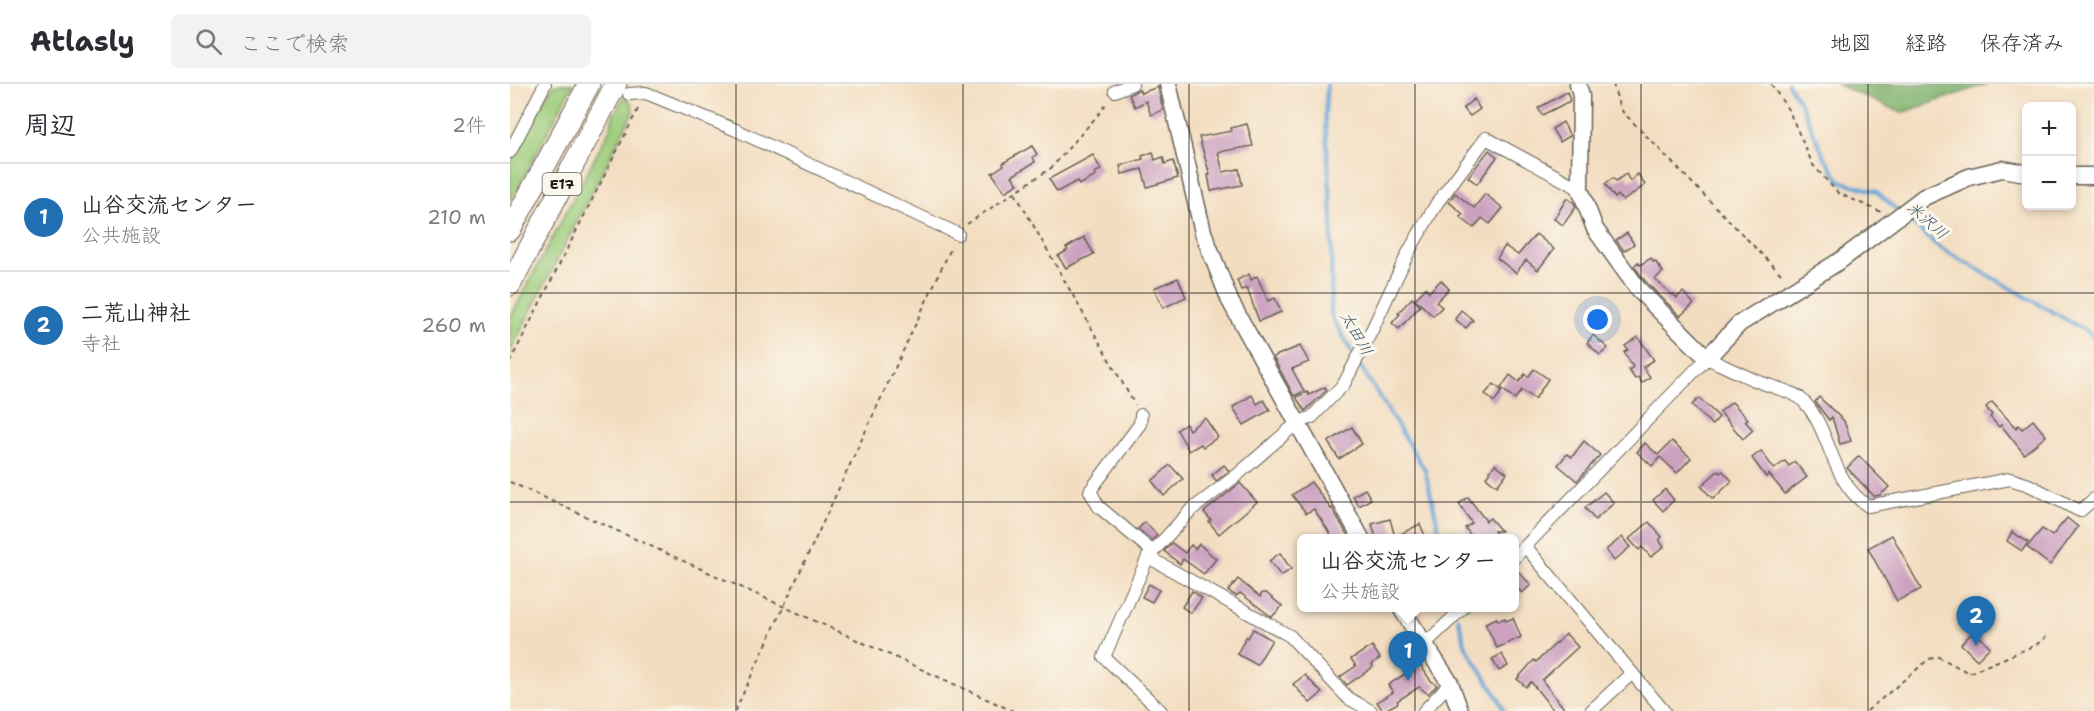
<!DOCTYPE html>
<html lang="ja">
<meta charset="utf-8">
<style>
:root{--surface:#fff;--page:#f2f2f3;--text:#2b2b33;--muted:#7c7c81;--line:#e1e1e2;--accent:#1f6fb2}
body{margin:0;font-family:"Shantell Sans","Klee One",sans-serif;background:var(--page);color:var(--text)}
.controls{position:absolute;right:18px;top:18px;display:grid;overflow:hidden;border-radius:9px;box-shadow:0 3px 9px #0003}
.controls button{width:54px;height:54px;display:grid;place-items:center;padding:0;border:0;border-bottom:2px solid var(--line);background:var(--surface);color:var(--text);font:30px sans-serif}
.you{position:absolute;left:1088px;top:236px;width:21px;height:21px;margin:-15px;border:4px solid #fff;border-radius:50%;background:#1a73e8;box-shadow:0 0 0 9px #1a73e833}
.badge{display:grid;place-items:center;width:39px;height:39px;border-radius:50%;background:var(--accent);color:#fff;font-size:20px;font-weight:700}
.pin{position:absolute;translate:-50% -50px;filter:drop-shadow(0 2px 3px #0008)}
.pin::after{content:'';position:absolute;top:32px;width:21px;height:18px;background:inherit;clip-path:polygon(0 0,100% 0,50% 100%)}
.popup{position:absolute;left:787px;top:450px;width:222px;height:78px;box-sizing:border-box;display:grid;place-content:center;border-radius:9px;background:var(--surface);filter:drop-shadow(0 2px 4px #0005);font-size:20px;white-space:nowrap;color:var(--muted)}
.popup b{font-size:22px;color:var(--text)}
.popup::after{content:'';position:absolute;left:50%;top:100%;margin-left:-12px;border:12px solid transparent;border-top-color:var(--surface)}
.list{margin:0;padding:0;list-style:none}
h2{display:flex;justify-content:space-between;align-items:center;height:78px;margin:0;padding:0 24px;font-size:26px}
h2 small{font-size:20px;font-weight:400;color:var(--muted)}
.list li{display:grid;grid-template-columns:39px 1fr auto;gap:18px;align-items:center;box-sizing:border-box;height:108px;padding:0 24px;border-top:2px solid var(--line)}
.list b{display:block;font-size:22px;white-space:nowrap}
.list p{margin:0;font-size:20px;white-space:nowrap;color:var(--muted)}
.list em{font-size:20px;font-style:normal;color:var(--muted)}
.icon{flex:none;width:33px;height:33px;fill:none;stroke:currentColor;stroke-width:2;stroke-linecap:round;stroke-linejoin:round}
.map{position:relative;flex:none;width:1584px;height:627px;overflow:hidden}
header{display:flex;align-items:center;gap:36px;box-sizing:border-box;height:84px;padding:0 30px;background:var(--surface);border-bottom:2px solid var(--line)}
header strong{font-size:28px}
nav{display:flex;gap:33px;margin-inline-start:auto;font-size:21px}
.search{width:420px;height:54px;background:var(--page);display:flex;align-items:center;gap:15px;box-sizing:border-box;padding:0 21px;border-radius:9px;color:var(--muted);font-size:22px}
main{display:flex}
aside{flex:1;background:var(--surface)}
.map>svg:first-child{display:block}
</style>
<header>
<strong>Atlasly</strong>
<div class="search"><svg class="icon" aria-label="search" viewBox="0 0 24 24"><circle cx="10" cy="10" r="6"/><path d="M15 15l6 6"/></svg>ここで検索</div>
<nav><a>地図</a><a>経路</a><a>保存済み</a></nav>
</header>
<main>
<aside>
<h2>周辺<small>2件</small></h2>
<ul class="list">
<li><span class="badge">1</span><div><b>山谷交流センター</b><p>公共施設</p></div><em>210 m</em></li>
<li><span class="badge">2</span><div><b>二荒山神社</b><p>寺社</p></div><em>260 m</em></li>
</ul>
</aside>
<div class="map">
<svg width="1584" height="627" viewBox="0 0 1584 627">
<rect width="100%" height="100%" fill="#fbf7ec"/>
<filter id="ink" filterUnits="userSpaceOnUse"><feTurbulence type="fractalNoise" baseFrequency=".0167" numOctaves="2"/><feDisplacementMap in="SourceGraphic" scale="12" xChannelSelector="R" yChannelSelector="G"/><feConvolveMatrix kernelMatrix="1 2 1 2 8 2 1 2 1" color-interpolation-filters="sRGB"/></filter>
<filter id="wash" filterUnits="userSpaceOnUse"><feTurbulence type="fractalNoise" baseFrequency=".008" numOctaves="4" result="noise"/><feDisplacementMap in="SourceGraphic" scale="24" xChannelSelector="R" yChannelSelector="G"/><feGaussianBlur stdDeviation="1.35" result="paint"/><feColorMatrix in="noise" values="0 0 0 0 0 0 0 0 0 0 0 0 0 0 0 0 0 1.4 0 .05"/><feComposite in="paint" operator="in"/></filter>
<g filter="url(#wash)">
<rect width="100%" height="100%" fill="#f3ddc0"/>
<g fill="#9ccc7b" stroke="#5c744c" stroke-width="1.5">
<path d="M45 0H63L0 119V79L33 17Z"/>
<path d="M114 13 122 19 123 28 0 268V234L100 45 103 32Z"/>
</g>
<path fill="#7db06b" stroke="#4c6644" stroke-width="1.5" d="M1326 0H1477L1392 29Z"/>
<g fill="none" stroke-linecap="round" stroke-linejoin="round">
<g stroke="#62a2d5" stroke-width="4">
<path d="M817 0 815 31 822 136 821 231 844 272"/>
<path d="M1278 0 1290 18 1314 72 1330 97 1367 108 1388 127"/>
<path d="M1396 134 1430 164 1578 248 1584 254"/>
<path d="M848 278 915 386 931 454"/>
<path d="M948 534 956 563 989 615 994 627"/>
</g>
</g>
<g id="blocks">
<g fill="#cca1c0">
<path d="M648 3 653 26 641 31 636 17 625 23 619 11 629 5 631 9Z"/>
<path d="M1057 8 1060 17 1032 31 1028 24Z"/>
<path d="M964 15 970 25 960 32 953 24Z"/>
<path d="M1053 38 1060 52 1050 58 1042 45Z"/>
<path d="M737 40 743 62 708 68 713 88 729 85 732 101 701 107 698 91H700L689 53 722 47 721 44Z"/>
<path d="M522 62 527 70 523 73 525 78 502 92 508 100 495 108 482 89 494 81 493 79Z"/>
<path d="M979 66 987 73 967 100 958 93Z"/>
<path d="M643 68 645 76 653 73 655 80 663 77 668 94 637 103 632 85 612 90 610 82 633 75 632 72Z"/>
<path d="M583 71 591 86 584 89 586 92 569 101 567 97 547 108 539 95Z"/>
<path d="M1116 90 1120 97 1128 90 1135 101 1113 117 1108 111 1105 114 1095 100 1103 94 1106 97Z"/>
<path d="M945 109 964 124 975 110 993 124 980 140 972 134 964 144 950 133 953 130 939 118Z"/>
<path d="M1057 114 1064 119 1066 123 1053 141 1044 135Z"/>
<path d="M1117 149 1124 160 1114 167 1106 156Z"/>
<path d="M1026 150 1044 165 1028 186 1016 176 1006 189 987 174 995 162 1008 171Z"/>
<path d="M574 153 584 170 556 184 548 172 558 166 556 164Z"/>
<path d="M1141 174 1143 178 1145 177 1153 188 1145 195 1162 211 1163 210 1167 214 1173 208 1184 220 1170 232 1136 198 1124 182 1128 178 1130 181Z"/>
<path d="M739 190 741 196 747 192 758 217 765 214 771 228 749 237 737 204 731 206 727 196Z"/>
<path d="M668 194 676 213 653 224 644 204Z"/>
<path d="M931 196 939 205 926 218 932 223 923 232 905 215 916 204 919 208Z"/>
<path d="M902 214 910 222 889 245 882 239 890 230 888 229Z"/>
<path d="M951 226 963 236 956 244 945 235Z"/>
<path d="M1083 251 1098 264 1090 271 1077 259Z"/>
<path d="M1128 253 1144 276 1133 283 1140 293 1132 299 1128 293 1125 295 1119 286 1123 283 1114 268 1118 266 1115 262Z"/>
<path d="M790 262 799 278 782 285 794 307 784 312 763 273Z"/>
<path d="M1024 285 1038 295 1025 315 1012 306 1005 315 991 304 1000 291 1009 298 1015 290 1018 293Z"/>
<path d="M984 300 992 307 984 318 975 310Z"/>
<path d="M815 303 817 306 795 327 786 313 797 308 799 311Z"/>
<path d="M742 311 747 320 754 316 760 326 734 341 723 323Z"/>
<path d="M1309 313 1334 337 1341 357 1330 360 1322 333 1319 336 1305 318Z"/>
<path d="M1189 314 1209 333 1202 341 1182 321Z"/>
<path d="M1222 318 1238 335 1235 337 1243 346 1233 355 1210 328Z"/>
<path d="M1482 318 1506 344 1508 341 1512 345 1523 336 1536 352 1514 370 1491 341 1489 343 1480 333 1482 331 1476 323Z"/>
<path d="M695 334 708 353 693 363 691 360 679 367 667 346 676 340 679 346Z"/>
<path d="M842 343 852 360 829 375 818 358Z"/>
<path d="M1074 357 1090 371 1067 397 1048 381 1057 370 1062 373Z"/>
<path d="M1162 357 1181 374 1167 389 1150 373 1142 382 1127 368 1135 359 1148 371Z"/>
<path d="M1251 367 1264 385 1275 377 1279 382 1285 378 1297 393 1275 410 1259 390 1256 393 1242 374Z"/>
<path d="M1349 372 1379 403 1370 411 1364 412 1337 384Z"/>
<path d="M985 380 997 389 987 402 976 393Z"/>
<path d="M660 381 673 395 654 412 642 397Z"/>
<path d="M714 381 719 387 706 397 702 391Z"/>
<path d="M1208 387 1210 389 1213 387 1222 397 1203 415 1191 402Z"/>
<path d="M801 398 821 425 822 424 839 454H823L804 425 796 429 782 411Z"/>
<path d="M730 399 747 418 709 450 699 438 701 436 694 428Z"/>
<path d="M855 405 861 415 849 422 843 412Z"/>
<path d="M1155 405 1164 416 1153 427 1143 416Z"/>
<path d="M1094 408 1104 419 1085 436 1075 424Z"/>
<path d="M958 413 976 437 980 434 991 447H984L989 454H963L955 444 962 439 949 420Z"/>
<path d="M1557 434 1568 443 1540 481 1517 463 1532 445 1542 452Z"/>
<path d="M880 435 885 453 910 440 916 454H866L862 440Z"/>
<path d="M635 438 647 451 642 456 628 445Z"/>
<path d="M1139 438 1152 453 1149 456 1154 463 1141 473 1132 463 1129 466 1119 455Z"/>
<path d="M1502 448 1518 458 1512 467 1497 457Z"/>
<path d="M1382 451 1411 505 1387 517 1358 464Z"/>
<path d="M1112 453 1120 463 1104 477 1096 466Z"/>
<path d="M662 459 675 469 681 461 685 465 689 460 706 475 694 490 673 475 670 480 654 467Z"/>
<path d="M770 469 781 485 771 492 759 477Z"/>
<path d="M1005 484 1021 501 1012 509 1005 502Z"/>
<path d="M728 495 750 513 752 509H756L772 522 762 533 730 509 726 512 718 507Z"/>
<path d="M639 500 649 506 642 518 632 513Z"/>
<path d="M682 507 692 514 681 529 672 523Z"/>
<path d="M987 534 988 537 995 534 996 537 1003 534 1011 553 987 564 975 539Z"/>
<path d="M743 545 762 556 747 581 727 570 736 553 738 554Z"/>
<path d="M1464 547 1480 563 1467 576 1451 560Z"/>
<path d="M1056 550 1068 563 1032 596 1056 627H1044L1021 598 1016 603 1007 595 1024 576 1026 578Z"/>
<path d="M862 562 870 574 862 580 863 583 837 601 830 593 846 582 841 575Z"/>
<path d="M992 570 998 582 989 587 982 575Z"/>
<path d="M910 580 920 596 927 601 918 610 909 603 887 617 888 619 873 627 867 618 883 608 878 601Z"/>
<path d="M795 591 812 609 800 619 783 600Z"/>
</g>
</g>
</g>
<g filter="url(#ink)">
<use href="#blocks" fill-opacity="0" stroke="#676055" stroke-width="1.5"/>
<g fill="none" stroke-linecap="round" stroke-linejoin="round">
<g stroke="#676055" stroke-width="14">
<g id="street">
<path d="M605 7 622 0"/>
<path d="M119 10 136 9 226 46 448 150"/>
<path d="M0 68 35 0"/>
<path d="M631 331 630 340 580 407 589 423 643 468"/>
<path d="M1016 463 1154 627"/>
<path d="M638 473 780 552 838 614 861 627"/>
<path d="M1004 474 1197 274C1214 282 1230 290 1247 297 1259 302 1281 307 1290 314 1322 342 1318 396 1358 422L1500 395 1519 401 1570 427 1584 415"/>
<path d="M915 560 953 524"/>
<path d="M651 627 594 573 638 473 681 426 726 392 787 339 802 333 834 300 862 246 899 167 927 119 976 54 1070 105"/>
<path d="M914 627 940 599"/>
<path d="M1081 627 1122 589"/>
</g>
</g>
<g stroke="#676055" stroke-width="19">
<g id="secondary">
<path d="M658 0 693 148 720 217 851 454"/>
<path d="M1068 0 1071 12 1070 105 1085 145 1128 205 1197 274 1229 240 1331 176 1414 113 1459 93 1492 85 1516 89"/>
<path d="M1562 92H1584"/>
<path d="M891 524 940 599 950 627"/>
</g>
</g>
<g stroke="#676055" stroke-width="23">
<g id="highway">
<path d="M0 146 79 0"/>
<path d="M0 201 106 0"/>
</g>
</g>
<g stroke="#676055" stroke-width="2" stroke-dasharray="4.5 4.5" stroke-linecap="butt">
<path d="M1103 0 1110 25 1274 193"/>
<path d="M1261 0 1279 27 1303 81 1328 109 1371 128"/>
<path d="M505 109 625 321"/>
<path d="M457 140 541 84 588 31 598 17"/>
<path d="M0 278 130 21"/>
<path d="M0 398 503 627"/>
<path d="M225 627 442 162"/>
<path d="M1357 627 1419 575 1429 573 1459 589 1526 561 1536 553"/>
</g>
<use href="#street" stroke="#fff" stroke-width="12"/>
<use href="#secondary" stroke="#fff" stroke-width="16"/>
<use href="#highway" stroke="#fff" stroke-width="21"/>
</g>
</g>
<path fill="none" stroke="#1c1c1c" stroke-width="1.5" stroke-opacity="0.55" d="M226 0V627M453 0V627M679 0V627M905 0V627M1131 0V627M1358 0V627M0 209H1584M0 418H1584"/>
<g text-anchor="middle" stroke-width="6" stroke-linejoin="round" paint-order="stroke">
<rect fill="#fbf7ec" stroke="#5f5e5a" stroke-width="1.5" x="32.5" y="89" width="39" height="22" rx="4.5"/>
<g font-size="14" font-weight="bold" fill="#1c1c1c">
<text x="52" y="105">E17</text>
</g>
<g font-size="16" font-style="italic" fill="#3c586f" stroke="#fbf7ec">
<text transform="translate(1418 136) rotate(41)" y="6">米沢川</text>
<text transform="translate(847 249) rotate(60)" y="6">太田川</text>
</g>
</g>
</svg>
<div class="controls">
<button>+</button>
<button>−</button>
</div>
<div class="you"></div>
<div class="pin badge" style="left:898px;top:597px">1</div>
<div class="popup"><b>山谷交流センター</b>公共施設</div>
<div class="pin badge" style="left:1466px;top:562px">2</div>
</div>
</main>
